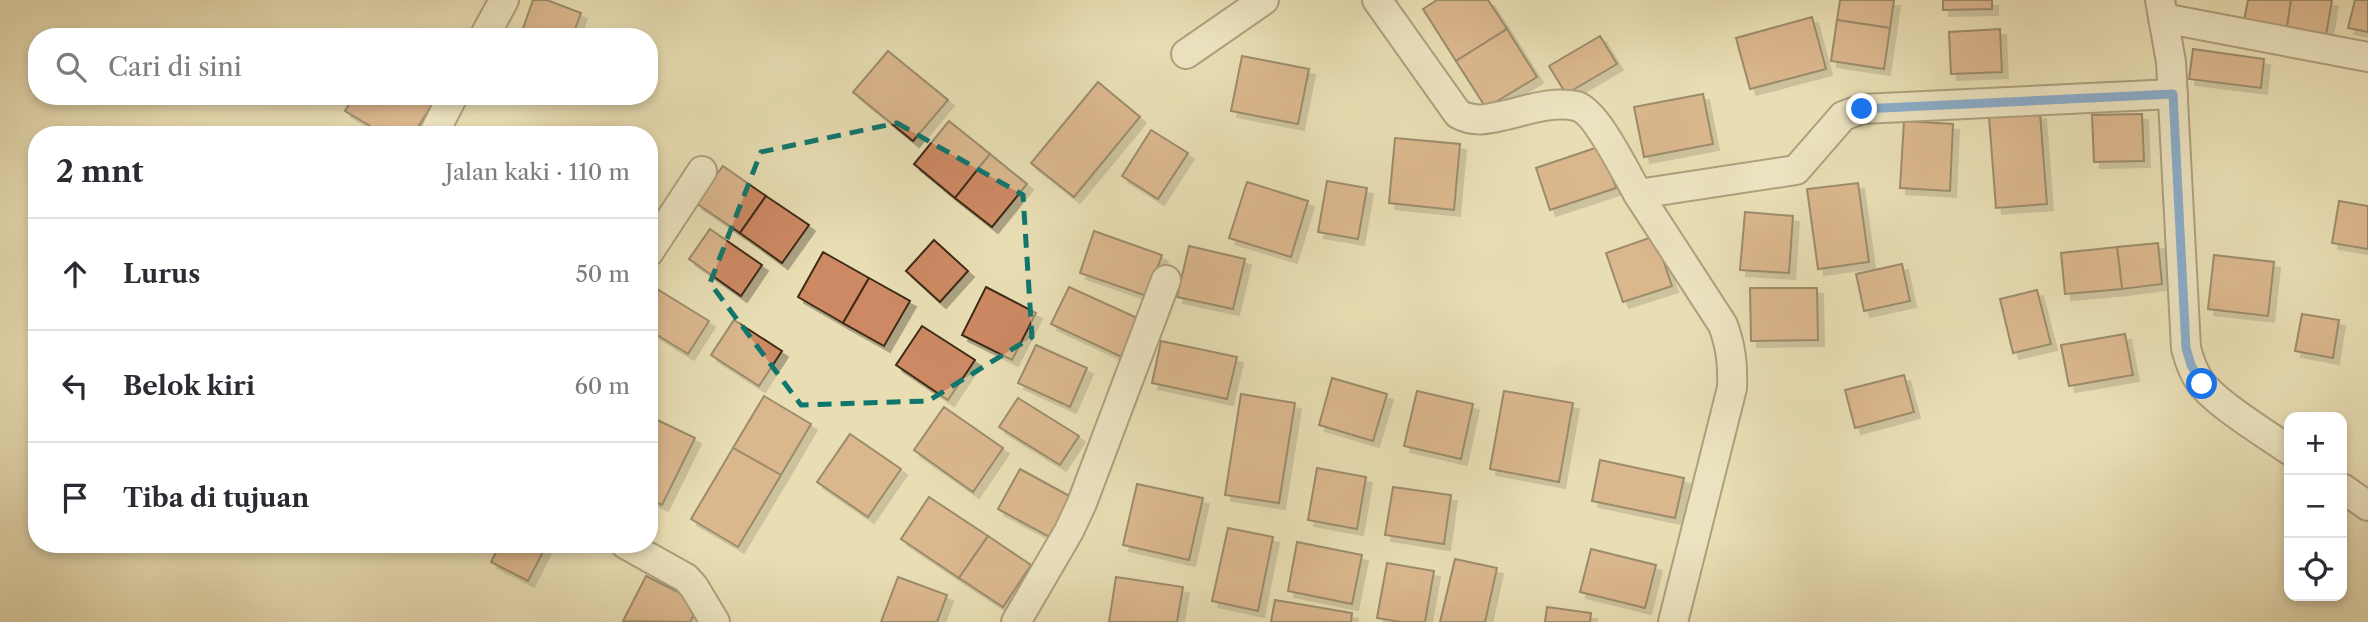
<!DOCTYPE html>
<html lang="id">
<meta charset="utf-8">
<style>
:root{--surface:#fff;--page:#f2f2f3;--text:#2b2b33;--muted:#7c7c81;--line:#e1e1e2}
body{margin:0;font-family:"Libre Caslon Text",serif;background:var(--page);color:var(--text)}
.controls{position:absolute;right:21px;bottom:21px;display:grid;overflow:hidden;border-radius:14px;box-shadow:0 4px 10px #0003}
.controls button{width:63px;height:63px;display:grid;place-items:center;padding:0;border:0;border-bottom:2px solid var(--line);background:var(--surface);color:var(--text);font:35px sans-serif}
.stop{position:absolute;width:21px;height:21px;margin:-16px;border:5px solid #1a73e8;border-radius:50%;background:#fff}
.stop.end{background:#1a73e8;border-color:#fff;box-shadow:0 2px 7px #0008}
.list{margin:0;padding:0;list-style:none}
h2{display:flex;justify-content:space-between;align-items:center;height:91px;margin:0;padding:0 28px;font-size:30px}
h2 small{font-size:23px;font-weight:400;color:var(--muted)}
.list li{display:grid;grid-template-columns:46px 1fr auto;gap:21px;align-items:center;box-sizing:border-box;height:112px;padding:0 28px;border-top:2px solid var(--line)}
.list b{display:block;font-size:26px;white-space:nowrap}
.list em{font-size:23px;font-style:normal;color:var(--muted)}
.icon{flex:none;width:38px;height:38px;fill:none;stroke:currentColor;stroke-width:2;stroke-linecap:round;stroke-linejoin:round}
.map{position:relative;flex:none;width:2368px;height:622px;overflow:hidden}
.search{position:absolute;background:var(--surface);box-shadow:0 4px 10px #0003;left:28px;top:28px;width:630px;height:77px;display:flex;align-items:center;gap:18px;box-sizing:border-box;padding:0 24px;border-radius:28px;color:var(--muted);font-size:26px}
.panel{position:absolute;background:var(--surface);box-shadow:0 4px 10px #0003;left:28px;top:126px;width:630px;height:427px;border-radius:28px}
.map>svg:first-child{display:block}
</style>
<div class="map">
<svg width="2368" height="622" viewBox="0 0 2368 622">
<defs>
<filter id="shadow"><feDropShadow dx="6" dy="6" stdDeviation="0" flood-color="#0004"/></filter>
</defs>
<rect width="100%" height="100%" fill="#e8ddb3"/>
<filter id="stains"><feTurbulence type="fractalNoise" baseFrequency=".00286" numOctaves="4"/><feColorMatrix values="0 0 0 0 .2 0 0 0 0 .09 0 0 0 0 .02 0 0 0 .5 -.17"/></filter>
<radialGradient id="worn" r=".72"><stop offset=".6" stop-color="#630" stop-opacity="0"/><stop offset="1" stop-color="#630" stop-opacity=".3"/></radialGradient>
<g fill="#cc8964" stroke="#3f2b16" stroke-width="2" filter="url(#shadow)">
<path d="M533 0H547L581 13 572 37H520Z"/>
<path d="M1437 0H1488L1507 29 1456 61 1423 9Z"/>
<path d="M1840 0H1894L1890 28 1837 20Z"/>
<path d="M1943 0H1992V9L1943 10Z"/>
<path d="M2248 0H2291L2287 28 2244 21Z"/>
<path d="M2291 0H2332L2326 35 2287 28Z"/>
<path d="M2355 0H2368V32L2348 28Z"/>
<path d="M1812 17 1826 69 1750 89 1736 38Z"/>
<path d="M1837 20 1890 28 1884 69 1831 61Z"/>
<path d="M1507 29 1537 77 1486 108 1456 61Z"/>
<path d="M2000 29 2002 72 1951 74 1949 32Z"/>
<path d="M1600 36 1617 64 1566 94 1549 66Z"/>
<path d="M2193 49 2264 59 2261 88 2189 79Z"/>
<path d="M888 51 948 100 913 141 853 92Z"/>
<path d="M1242 56 1309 69 1298 124 1231 111Z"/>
<path d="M1098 82 1140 117 1074 197 1031 163Z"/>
<path d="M1703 94 1713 144 1644 157 1634 107Z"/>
<path d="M354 96H429L435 100 413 135H385L345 111Z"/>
<path d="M2040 113 2047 204 1996 208 1989 117Z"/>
<path d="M2142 114 2144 161 2094 162 2092 115Z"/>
<path d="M949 121 990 154 955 198 914 164Z"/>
<path d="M1904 121 1953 124 1950 191 1900 188Z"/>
<path d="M1151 130 1188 153 1158 199 1122 176Z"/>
<path d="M1395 138 1460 144 1454 210 1389 203Z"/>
<path d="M1601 146 1616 188 1550 210 1536 168Z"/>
<path d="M990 154 1027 184 992 227 955 198Z"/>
<path d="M723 166 766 196 740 233 696 203Z"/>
<path d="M1327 181 1367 188 1358 239 1318 232Z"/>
<path d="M1247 182 1308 201 1291 257 1229 238Z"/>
<path d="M1858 183 1869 262 1818 269 1807 189Z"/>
<path d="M766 196 809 225 782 263 740 233Z"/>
<path d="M2339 201 2368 206V249L2332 243Z"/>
<path d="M1745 212 1793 216 1789 273 1740 270Z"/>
<path d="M710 229 762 265 741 296 689 259Z"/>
<path d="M1094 231 1162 255 1147 296 1080 273Z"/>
<path d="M1655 236 1672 286 1623 302 1606 253Z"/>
<path d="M934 240 968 271 940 302 906 271Z"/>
<path d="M2158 243 2162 284 2122 289 2117 247Z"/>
<path d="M1189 246 1245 259 1233 309 1177 297Z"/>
<path d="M2117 247 2122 289 2065 294 2061 253Z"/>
<path d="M823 252 869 278 843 323 798 297Z"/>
<path d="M2214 255 2274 262 2268 316 2208 309Z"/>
<path d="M1902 264 1910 301 1864 311 1856 274Z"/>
<path d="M869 278 910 301 884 346 843 323Z"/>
<path d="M649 284 709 321 688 354 649 330Z"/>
<path d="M986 287 1036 313 1012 360 962 335Z"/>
<path d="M1069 287 1144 321 1126 359 1051 324Z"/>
<path d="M1750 288H1817L1818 340 1751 341Z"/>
<path d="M2037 290 2051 344 2013 353 2000 299Z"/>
<path d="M2302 314 2339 320 2333 358 2295 351Z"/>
<path d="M734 320 782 351 759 386 711 355Z"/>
<path d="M922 326 975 360 948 400 896 365Z"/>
<path d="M2125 334 2133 375 2069 386 2061 345Z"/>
<path d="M1161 341 1237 357 1227 399 1152 383Z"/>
<path d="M1036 345 1087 368 1070 407 1018 383Z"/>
<path d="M1904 375 1914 412 1855 428 1845 390Z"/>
<path d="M1332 378 1387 394 1373 441 1319 425Z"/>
<path d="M1417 391 1473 404 1461 459 1404 446Z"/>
<path d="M1504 391 1573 403 1559 482 1490 469Z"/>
<path d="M1241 394 1295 403 1279 503 1225 495Z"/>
<path d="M764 396 811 424 781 475 733 448Z"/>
<path d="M1018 398 1079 436 1060 465 999 427Z"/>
<path d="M944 407 1003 448 973 492 914 450Z"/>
<path d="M649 416 695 438 662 505 649 499Z"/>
<path d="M850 434 901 469 868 517 817 482Z"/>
<path d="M733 448 781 475 738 547 691 519Z"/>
<path d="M1600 460 1684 478 1675 518 1592 501Z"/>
<path d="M1317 468 1366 477 1357 529 1308 520Z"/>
<path d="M1020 469 1075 499 1053 539 998 509Z"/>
<path d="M1137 484 1203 498 1189 560 1123 545Z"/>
<path d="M1393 487 1451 495 1444 544 1385 535Z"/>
<path d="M929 497 988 536 959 578 901 539Z"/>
<path d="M1228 528 1273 537 1258 611 1212 601Z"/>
<path d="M988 536 1031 565 1003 607 959 578Z"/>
<path d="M1297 542 1362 555 1352 604 1288 591Z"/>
<path d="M500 544H547L528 581 491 562Z"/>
<path d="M1591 549 1656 565 1645 608 1580 592Z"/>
<path d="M1455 559 1497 568 1485 622H1440Z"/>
<path d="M1387 563 1434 571 1425 622H1401L1377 618Z"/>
<path d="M646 576 700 603 690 622 623 621Z"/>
<path d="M898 577 947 595 937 622H881Z"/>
<path d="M1116 577 1183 587 1177 622H1109Z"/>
<path d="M1275 600 1352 613 1351 622H1271Z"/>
<path d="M1547 607 1591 613 1590 622H1545Z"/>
</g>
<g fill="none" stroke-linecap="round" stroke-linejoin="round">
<g stroke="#69583d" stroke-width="32">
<g id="minor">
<path d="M1377 0 1458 114C1475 123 1488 119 1506 115 1527 110 1553 101 1576 106 1596 110 1627 175 1638 194L1796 170 1843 116 1862 109 2173 94"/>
<path d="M2160 0 2171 62 2186 348C2189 360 2193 372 2201 383 2217 404 2266 434 2289 450"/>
<path d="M2163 18 2368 57"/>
<path d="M484 37 504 0"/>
<path d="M1186 54 1264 0"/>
<path d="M433 135 453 96"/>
<path d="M1638 194 1723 325C1731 347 1733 365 1732 388L1673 622"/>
<path d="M649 252 702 171"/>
<path d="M2342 488 2368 506"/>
<path d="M625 544 686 578 694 587 715 622"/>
<path d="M1016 622 1069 531 1082 503 1166 280"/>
</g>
</g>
<use href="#minor" stroke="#f0e9ce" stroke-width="28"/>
</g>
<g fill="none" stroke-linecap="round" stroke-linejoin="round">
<path stroke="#1a73e8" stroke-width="9" d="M1862 109 2173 94 2186 348 2191 365 2202 384"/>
</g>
<path d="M0 0H2368V622H0ZM897 123 1023 195 1032 337 928 401 801 405 710 283 761 152Z" fill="#e8ddb3" fill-opacity=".55" fill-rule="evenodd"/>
<path fill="none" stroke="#0f766e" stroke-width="5" stroke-dasharray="14 9" stroke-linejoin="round" d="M897 123 1023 195 1032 337 928 401 801 405 710 283 761 152Z"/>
<rect width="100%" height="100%" filter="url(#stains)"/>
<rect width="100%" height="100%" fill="url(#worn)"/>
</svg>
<div class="controls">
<button>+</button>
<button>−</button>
<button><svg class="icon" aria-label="locate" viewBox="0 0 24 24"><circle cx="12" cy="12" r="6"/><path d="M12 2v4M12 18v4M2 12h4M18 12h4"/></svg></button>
</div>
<div class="stop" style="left:2202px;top:384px"></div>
<div class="stop end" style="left:1862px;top:109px"></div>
<div class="search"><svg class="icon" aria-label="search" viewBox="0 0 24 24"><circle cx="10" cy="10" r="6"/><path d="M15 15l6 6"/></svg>Cari di sini</div>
<section class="panel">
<h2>2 mnt<small>Jalan kaki · 110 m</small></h2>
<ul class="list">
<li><svg class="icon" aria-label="ahead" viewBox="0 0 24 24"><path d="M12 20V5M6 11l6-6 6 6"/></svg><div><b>Lurus</b></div><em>50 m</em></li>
<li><svg class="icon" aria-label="left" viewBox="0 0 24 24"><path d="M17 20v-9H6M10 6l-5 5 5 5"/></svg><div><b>Belok kiri</b></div><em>60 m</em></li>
<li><svg class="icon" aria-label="arrive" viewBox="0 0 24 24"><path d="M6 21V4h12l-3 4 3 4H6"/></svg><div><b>Tiba di tujuan</b></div></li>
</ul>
</section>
</div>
